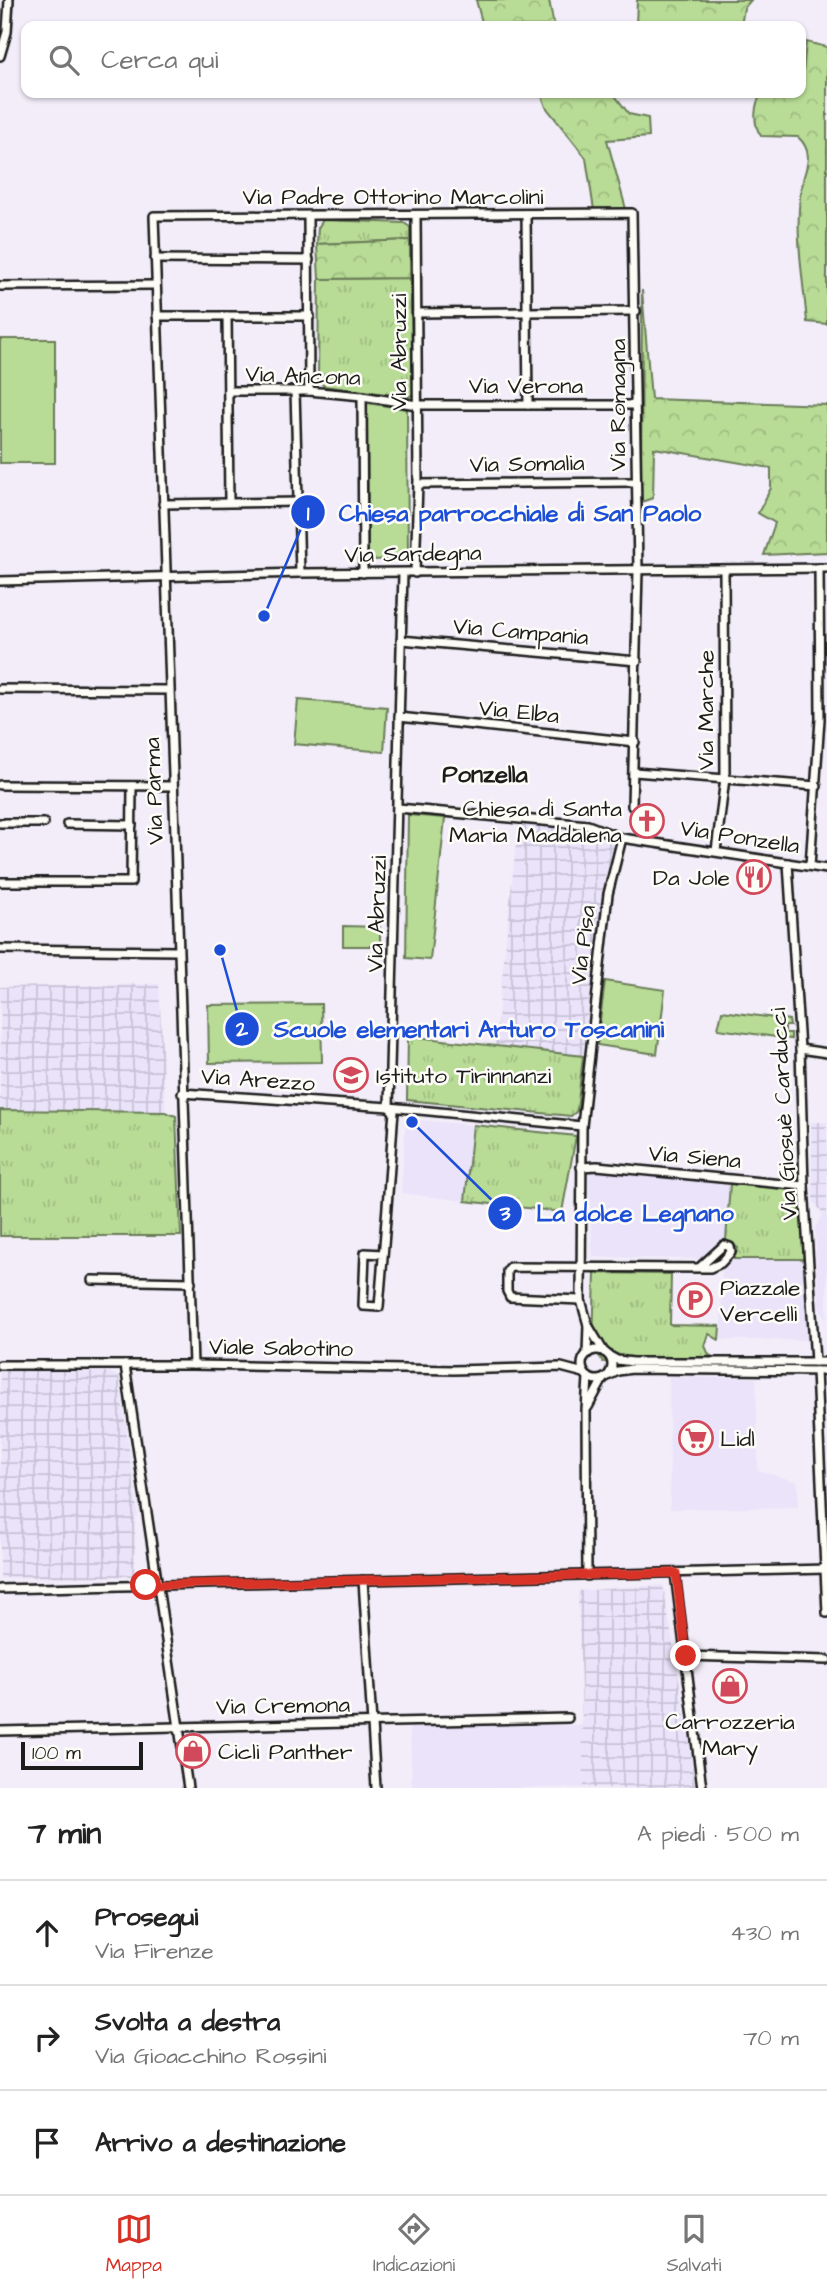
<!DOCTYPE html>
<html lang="it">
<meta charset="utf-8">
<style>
:root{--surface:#fff;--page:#f2f2f2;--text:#222;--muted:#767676;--line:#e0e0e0;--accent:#d93025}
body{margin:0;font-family:"Architects Daughter",sans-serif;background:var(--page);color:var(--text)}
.scale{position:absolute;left:21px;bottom:18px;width:122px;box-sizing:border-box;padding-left:7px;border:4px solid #1c1c1c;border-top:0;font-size:19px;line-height:24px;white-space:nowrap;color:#1c1c1c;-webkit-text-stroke:5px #fdfcf7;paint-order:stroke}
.stop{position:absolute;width:21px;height:21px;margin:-16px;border:5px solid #d93025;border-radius:50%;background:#fff}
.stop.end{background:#d93025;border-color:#fff;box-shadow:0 2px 7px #0008}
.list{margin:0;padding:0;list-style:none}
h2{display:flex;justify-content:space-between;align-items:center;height:91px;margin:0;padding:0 28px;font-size:30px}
h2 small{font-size:23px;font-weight:400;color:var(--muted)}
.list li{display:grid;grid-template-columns:46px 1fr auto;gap:21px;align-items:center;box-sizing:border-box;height:105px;padding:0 28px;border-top:2px solid var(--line)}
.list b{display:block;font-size:26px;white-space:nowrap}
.list p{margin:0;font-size:23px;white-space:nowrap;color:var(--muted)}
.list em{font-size:23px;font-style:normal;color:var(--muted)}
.icon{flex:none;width:38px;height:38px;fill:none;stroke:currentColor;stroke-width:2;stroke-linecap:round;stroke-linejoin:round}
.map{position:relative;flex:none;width:827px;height:1788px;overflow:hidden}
.search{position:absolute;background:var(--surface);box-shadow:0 2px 5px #0004;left:21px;right:21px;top:21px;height:77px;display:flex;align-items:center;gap:18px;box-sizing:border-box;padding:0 24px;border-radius:14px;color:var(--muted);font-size:26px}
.sheet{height:406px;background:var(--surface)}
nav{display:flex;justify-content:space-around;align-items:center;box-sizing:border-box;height:98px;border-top:2px solid var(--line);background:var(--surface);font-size:19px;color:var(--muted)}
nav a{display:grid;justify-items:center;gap:4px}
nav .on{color:var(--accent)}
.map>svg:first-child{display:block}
</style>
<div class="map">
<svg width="827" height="1788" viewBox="0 0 827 1788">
<defs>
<pattern id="industrial-grid" width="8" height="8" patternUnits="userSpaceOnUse" patternTransform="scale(1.75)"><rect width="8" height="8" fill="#eae3fa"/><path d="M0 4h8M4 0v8" fill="none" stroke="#c8c2d6"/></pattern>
<pattern id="grass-tufts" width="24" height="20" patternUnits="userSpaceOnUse" patternTransform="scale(1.75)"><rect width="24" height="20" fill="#b8dc96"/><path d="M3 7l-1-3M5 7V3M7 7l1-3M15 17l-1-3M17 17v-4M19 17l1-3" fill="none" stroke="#9ebc81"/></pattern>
<pattern id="forest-crowns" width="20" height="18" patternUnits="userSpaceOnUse" patternTransform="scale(1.75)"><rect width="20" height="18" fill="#b8dc96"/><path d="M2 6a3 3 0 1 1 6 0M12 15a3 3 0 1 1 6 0" fill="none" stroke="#9ebc81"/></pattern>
</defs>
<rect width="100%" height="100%" fill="#f2edf9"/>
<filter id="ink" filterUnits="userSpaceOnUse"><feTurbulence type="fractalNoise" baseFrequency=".0143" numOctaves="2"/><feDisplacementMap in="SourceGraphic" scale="14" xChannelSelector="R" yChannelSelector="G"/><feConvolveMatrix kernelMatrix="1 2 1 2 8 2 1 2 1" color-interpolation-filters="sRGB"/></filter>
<g filter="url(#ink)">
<g fill="#eae3fa">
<path d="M406 1119 473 1125 465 1201 401 1193Z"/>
<path d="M592 1170 730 1184 726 1240 719 1243 703 1259 593 1257 588 1174Z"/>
<path d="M823 1214H827V1320L819 1307 815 1228Z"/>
<path d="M734 1259H804L809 1340H721L722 1269Z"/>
<path d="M669 1377 756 1378 758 1471 798 1482V1507L670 1509Z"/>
<path d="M583 1725 584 1788H412L410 1727Z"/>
</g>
<g fill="url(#industrial-grid)">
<path d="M518 824 564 825 612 843 614 849 604 879 583 1056 495 1046Z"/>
<path d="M159 984 165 1112 0 1110V987Z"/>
<path d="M811 1122H827V1214H823L813 1200Z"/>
<path d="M0 1370 110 1372 119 1377 138 1515 135 1518V1576L0 1578Z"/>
<path d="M663 1585 687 1727 695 1788H584L578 1591Z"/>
</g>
<g fill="url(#grass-tufts)" stroke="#6a7c59" stroke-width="2">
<path d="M323 220 404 223 410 227V240L317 244 318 228Z"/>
<path d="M410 278 413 394 409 397 324 386 318 379 319 279Z"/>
<path d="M408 1036 583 1056 577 1111 571 1116 407 1100Z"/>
<path d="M0 1110 165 1112 176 1116 181 1236H0Z"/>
<path d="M473 1125 576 1136 562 1212 465 1201Z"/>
<path d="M730 1184 794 1189 801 1196 804 1259H734L738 1248 726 1240Z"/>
<path d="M595 1273 671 1274 670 1325 720 1326 719 1340 709 1334 705 1346 709 1355 716 1358 715 1364 603 1362 593 1346Z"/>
</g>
<g fill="url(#forest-crowns)" stroke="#6a7c59" stroke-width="2">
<path d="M476 0H549L554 26H483Z"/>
<path d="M637 0H751L744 8 741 26H636Z"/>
<path d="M806 42 827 47V324L807 322C803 277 792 220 804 176 809 161 811 149 798 137L761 136C753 125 753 103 763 93H801Z"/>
<path d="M541 93H613L629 114 648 118 649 137 607 140 626 209 594 210 586 158 546 107Z"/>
<path d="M410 240V278L319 279 317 244Z"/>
<path d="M642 290 651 399 827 405V552L764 555 775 523 758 513 771 488V468L654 448 653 498 641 502Z"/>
</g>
<g fill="#b8dc96" stroke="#6a7c59" stroke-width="2">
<rect x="0" y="339" width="55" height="124"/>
<path d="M367 403 407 409 408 559 368 560Z"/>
<path d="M298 700 387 707 384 752 294 744Z"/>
<path d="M408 815 445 818 430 960 406 958Z"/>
<path d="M343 926 380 927V946H343Z"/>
<path d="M605 981 665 990 657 1054 597 1045Z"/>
<path d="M321 1004 322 1062 209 1063 208 1005Z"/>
<path d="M722 1011 789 1020 790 1026H785V1033H791V1039L718 1029Z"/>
</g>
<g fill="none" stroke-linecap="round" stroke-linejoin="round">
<g stroke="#1c1c1c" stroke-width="12">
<g id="street">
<path d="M0 56 7 32 9 0"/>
<path d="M526 214 528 405"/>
<path d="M308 216 309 391"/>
<path d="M155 259 309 260"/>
<path d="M0 286 156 285"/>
<path d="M417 313 636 311"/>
<path d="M157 316H310"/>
<path d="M227 316 229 502"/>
<path d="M228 391H309L362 396 417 405H634"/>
<path d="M295 391 300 573"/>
<path d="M362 396 363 573"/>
<path d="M418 484 636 482"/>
<path d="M163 504 299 502"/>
<path d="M415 573 418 484 416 215"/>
<path d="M0 581 300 573 827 568"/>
<path d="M401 640 637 661"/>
<path d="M0 689 169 690"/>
<path d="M399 717 635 742"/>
<path d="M634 772 817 786"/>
<path d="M0 785 172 786"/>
<path d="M398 808 588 825 622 838 827 869"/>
<path d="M0 823H44"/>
<path d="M67 824 132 825"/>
<path d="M716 851 725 778 724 570"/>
<path d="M788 863 800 1049 804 1186 815 1362"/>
<path d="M810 866 820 719 819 568"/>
<path d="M0 882H131L132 786"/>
<path d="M0 949 177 951"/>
<path d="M800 1049 827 1053"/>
<path d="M182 1093 389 1107 582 1126"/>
<path d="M581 1167 597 1166 804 1186"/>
<path d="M383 1254 365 1253 363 1306 379 1307C384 1246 389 1185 393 1123L394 1112 389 1107 403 573"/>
<path d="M92 1280 191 1282"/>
<path d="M581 1300 510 1297 507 1291V1271L510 1267 710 1268 721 1263 731 1252 730 1247 724 1245 700 1267"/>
<circle cx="597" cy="1365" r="15"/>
<path d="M604 1352 588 1325 581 1300 582 1126 608 894 622 838"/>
<path d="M587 1354 588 1325"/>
<path d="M608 1355 617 1360 633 1362H827"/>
<path d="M0 1365H193L454 1370 561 1367 584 1373"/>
<path d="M125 1365 188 1788"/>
<path d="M193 1365 154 216 632 213 638 570 632 806"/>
<path d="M816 1371 827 1613"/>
<path d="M608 1376 618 1371 632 1369 827 1371"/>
<path d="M588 1407 603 1379"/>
<path d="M675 1573 702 1788"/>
<path d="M587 1576 586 1411 588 1377"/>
<path d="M363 1580 376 1788"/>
<path d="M0 1589 827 1569"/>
<path d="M686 1656 827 1660"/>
<path d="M0 1731 568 1718"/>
</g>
</g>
<use href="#street" stroke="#fdfcf7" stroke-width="7"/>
</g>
</g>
<g fill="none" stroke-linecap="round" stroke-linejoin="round" filter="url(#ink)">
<path stroke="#d93025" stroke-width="9" d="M146 1585 676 1573 686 1656"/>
</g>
<defs>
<g id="church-ring" transform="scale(1.75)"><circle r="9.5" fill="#fdfcf7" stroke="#d1495b" stroke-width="1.5"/><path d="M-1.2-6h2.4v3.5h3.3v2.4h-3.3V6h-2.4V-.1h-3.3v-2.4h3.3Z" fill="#d1495b"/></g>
<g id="restaurant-ring" transform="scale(1.75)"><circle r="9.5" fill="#fdfcf7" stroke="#d1495b" stroke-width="1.5"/><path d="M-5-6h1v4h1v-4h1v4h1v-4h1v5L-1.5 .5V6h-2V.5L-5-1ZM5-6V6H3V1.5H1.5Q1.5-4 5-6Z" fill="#d1495b"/></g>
<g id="school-ring" transform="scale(1.75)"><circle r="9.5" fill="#fdfcf7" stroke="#d1495b" stroke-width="1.5"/><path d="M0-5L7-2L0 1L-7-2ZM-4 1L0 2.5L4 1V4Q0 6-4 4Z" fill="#d1495b"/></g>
<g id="parking-ring" transform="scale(1.75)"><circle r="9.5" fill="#fdfcf7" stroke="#d1495b" stroke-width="1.5"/><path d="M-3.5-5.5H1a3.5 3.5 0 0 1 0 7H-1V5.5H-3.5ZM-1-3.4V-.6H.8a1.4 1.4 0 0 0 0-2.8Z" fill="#d1495b"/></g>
<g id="supermarket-ring" transform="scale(1.75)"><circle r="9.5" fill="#fdfcf7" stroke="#d1495b" stroke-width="1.5"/><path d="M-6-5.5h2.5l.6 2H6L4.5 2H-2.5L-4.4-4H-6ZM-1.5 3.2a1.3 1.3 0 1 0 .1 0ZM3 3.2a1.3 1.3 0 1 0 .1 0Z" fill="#d1495b"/></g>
<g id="shop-ring" transform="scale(1.75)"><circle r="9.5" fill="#fdfcf7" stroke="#d1495b" stroke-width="1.5"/><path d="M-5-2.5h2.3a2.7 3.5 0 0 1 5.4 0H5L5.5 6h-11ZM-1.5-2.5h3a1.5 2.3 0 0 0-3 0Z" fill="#d1495b"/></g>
</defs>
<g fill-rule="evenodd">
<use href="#church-ring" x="647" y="821"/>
<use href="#restaurant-ring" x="754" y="877"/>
<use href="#school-ring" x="351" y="1075"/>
<use href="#parking-ring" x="695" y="1300"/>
<use href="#supermarket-ring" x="696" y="1438"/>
<use href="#shop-ring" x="730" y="1686"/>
<use href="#shop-ring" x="193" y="1751"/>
</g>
<g text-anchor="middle" stroke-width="5" stroke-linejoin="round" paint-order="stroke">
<g font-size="23" fill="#1c1c1c" stroke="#fdfcf7">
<text x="393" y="204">Via Padre Ottorino Marcolini</text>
<text transform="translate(398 352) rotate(-90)" y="8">Via Abruzzi</text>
<text transform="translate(303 375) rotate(2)" y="8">Via Ancona</text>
<text x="526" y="393">Via Verona</text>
<text transform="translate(617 405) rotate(-90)" y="8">Via Romagna</text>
<text transform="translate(527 463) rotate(-1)" y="8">Via Somalia</text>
<text transform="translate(413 553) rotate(-1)" y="8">Via Sardegna</text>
<text transform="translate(521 631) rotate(5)" y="8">Via Campania</text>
<text transform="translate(705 710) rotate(-90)" y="8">Via Marche</text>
<text transform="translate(519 711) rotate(6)" y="8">Via Elba</text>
<text transform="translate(153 791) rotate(-92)" y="8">Via Parma</text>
<text transform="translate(740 836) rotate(9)" y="8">Via Ponzella</text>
<text transform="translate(376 914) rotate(-88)" y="8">Via Abruzzi</text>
<text transform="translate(582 945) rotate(-83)" y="8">Via Pisa</text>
<text transform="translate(258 1079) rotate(4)" y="8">Via Arezzo</text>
<text transform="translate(783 1114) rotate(-93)" y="8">Via Giosuè Carducci</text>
<text transform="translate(695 1156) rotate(5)" y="8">Via Siena</text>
<text transform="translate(281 1347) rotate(1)" y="8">Viale Sabotino</text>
<text transform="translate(283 1705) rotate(-1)" y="8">Via Cremona</text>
</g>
<g font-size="23" fill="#1c1c1c" stroke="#fdfcf7" text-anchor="start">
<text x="622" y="816" text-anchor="end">Chiesa di Santa<tspan x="622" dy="26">Maria Maddalena</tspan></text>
<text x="730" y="885" text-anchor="end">Da Jole</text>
<text x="376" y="1083">Istituto Tirinnanzi</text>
<text x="720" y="1295">Piazzale<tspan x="720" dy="26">Vercelli</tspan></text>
<text x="720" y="1446">Lidl</text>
<text x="730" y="1729" text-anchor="middle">Carrozzeria<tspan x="730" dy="26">Mary</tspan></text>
<text x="218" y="1759">Cicli Panther</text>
</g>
<g font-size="24" font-weight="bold" fill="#1c1c1c" stroke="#fdfcf7">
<text x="485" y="782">Ponzella</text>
</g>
</g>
<path fill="none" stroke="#1d4ed8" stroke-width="2.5" d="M264 616L308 512M220 950L242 1029M412 1122L505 1213"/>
<g fill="#1d4ed8" stroke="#fdfcf7" stroke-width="2.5">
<circle cx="264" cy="616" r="7"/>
<circle cx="220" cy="950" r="7"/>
<circle cx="412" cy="1122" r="7"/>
<circle cx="308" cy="512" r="18"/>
<circle cx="242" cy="1029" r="18"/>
<circle cx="505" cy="1213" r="18"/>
</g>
<g font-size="21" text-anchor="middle" font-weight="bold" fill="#fff">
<text x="308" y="520">1</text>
<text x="242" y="1036">2</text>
<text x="505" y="1220">3</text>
</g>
<g font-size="24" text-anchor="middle" font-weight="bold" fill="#1d4ed8" stroke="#fdfcf7" stroke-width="5" stroke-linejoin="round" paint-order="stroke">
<text x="520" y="521">Chiesa parrocchiale di San Paolo</text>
<text x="469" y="1037">Scuole elementari Arturo Toscanini</text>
<text x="635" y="1221">La dolce Legnano</text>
</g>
</svg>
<div class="scale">100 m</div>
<div class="stop" style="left:146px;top:1585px"></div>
<div class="stop end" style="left:686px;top:1656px"></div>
<div class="search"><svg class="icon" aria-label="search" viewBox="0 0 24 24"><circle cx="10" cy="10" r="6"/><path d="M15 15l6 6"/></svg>Cerca qui</div>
</div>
<section class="sheet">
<h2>7 min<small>A piedi · 500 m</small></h2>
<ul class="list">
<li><svg class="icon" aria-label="ahead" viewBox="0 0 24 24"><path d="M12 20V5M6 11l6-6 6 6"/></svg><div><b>Prosegui</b><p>Via Firenze</p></div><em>430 m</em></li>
<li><svg class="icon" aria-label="right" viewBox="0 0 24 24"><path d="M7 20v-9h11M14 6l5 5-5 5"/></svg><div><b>Svolta a destra</b><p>Via Gioacchino Rossini</p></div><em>70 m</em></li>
<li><svg class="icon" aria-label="arrive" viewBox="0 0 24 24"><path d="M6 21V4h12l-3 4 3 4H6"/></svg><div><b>Arrivo a destinazione</b></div></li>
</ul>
</section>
<nav>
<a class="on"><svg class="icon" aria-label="map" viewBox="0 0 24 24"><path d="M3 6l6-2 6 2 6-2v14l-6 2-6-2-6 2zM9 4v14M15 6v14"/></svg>Mappa</a>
<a><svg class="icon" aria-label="directions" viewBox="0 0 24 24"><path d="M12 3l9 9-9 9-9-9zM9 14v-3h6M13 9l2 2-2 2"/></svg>Indicazioni</a>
<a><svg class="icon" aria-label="saved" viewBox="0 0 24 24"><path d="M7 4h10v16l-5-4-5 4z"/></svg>Salvati</a>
</nav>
